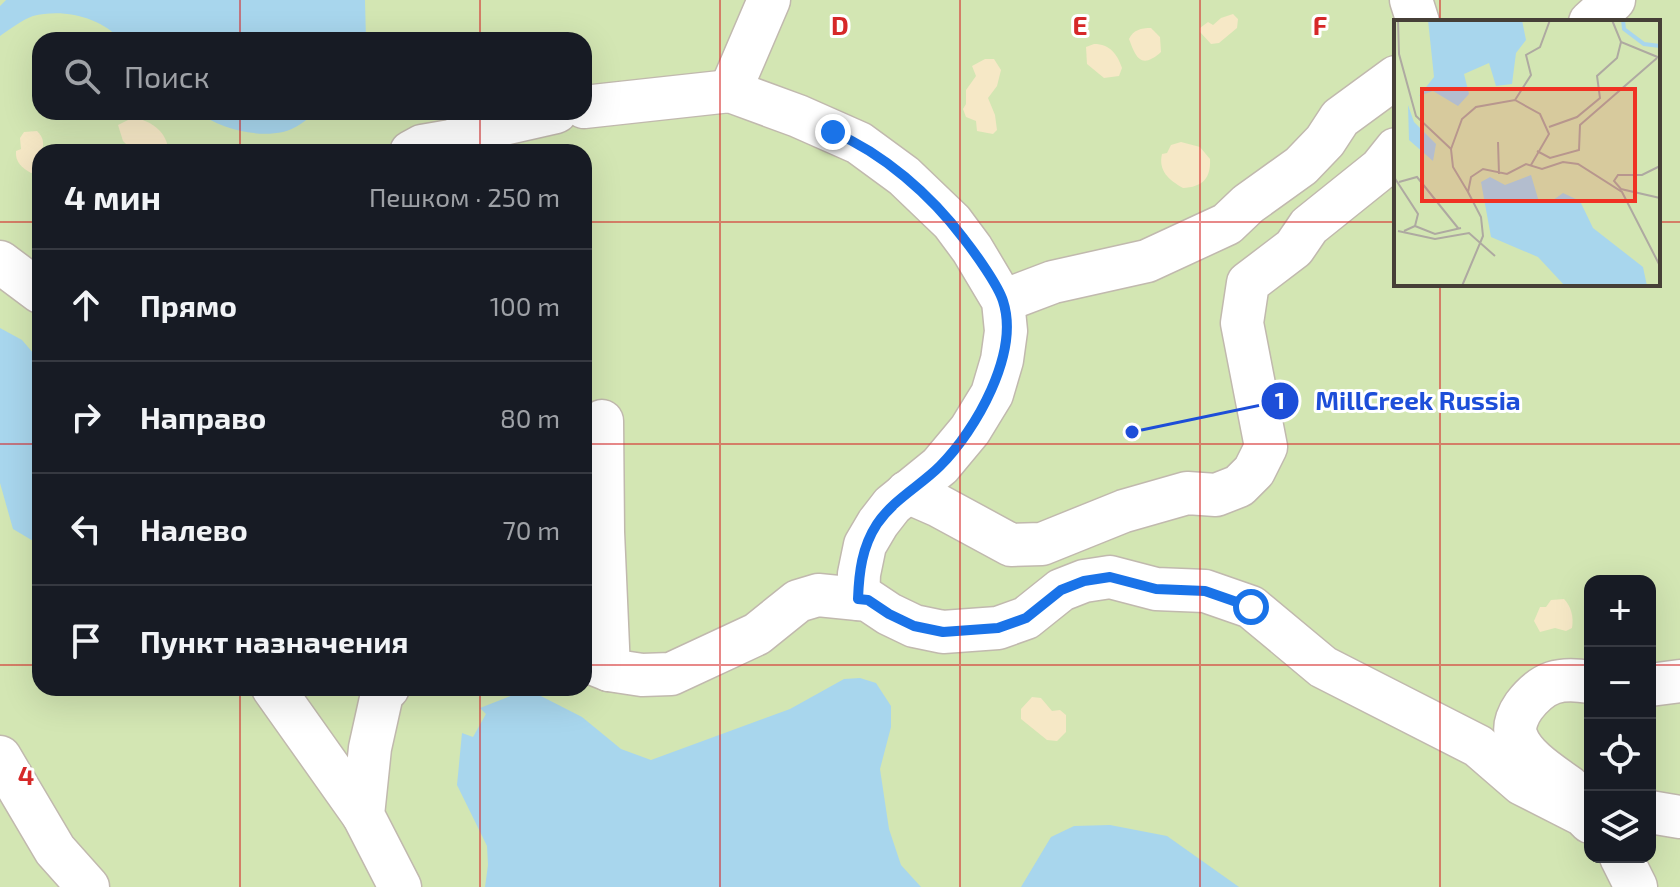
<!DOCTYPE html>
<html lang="ru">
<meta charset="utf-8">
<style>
:root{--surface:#171b24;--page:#20242c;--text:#f1f3f6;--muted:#9ea1a6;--line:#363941}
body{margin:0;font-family:"Exo 2",sans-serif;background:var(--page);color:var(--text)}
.controls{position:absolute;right:24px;bottom:24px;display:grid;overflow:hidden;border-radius:16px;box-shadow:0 8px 32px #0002}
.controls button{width:72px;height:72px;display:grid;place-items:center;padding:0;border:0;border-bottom:2px solid var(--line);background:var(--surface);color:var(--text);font:40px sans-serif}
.stop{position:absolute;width:24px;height:24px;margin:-18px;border:6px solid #1a73e8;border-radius:50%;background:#fff}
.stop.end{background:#1a73e8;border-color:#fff;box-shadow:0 2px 8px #0008}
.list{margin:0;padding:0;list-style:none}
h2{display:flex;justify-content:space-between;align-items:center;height:104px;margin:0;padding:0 32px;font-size:34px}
h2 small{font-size:26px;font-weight:400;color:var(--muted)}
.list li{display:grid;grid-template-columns:52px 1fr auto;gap:24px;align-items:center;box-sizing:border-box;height:112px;padding:0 32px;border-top:2px solid var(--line)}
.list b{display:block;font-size:30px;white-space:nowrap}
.list em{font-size:26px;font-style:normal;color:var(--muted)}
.icon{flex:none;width:44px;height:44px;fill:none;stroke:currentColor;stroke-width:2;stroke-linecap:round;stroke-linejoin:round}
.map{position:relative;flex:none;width:1680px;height:887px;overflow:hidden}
.search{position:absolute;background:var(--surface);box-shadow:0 8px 32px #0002;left:32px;top:32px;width:560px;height:88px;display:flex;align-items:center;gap:20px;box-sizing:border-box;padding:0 28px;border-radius:24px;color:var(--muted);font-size:30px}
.panel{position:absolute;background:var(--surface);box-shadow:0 8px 32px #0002;left:32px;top:144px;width:560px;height:552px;border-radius:24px}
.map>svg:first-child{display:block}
</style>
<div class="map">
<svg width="1680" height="887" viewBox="0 0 1680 887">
<rect width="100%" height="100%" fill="#f3efe8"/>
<path fill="#d3e6b3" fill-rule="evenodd" d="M0 0H1680V887H0ZM1396 22H1658V284H1396ZM40 40H584V112H40ZM40 152H584V688H40ZM1590 581H1650V857H1590Z"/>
<g fill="#f6e8c6">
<path d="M1233 14 1238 19 1237 28 1219 43 1211 44 1200 32V28L1208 22 1213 25 1221 18Z"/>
<path d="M1151 28 1160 37 1161 52C1140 71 1135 55 1129 39 1133 30 1141 28 1151 28Z"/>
<path d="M1094 44C1110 44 1117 54 1122 68L1119 76 1104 78 1087 64 1086 47Z"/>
<path d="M985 59H994L1001 70 997 86 988 98 995 115 997 130 993 134 977 131 976 121 966 117 963 109 966 104V90L976 76 972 66Z"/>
<path d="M134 117C154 123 166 131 169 152H134L123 141 118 125Z"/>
<path d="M37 131C44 138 44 143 42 152H40V170L31 173C22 168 15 162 16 151L21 149 20 138 24 132Z"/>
<path d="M1181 142 1200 147 1210 159C1211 179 1202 187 1183 188 1169 180 1158 171 1162 154L1167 153 1171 145Z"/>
<path d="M1564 599C1571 606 1574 617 1572 628L1566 631 1555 628 1540 632 1534 621 1540 607H1546L1551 600Z"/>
<path d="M1032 697 1041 698 1052 711 1060 710 1066 715V732L1057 741 1047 740 1021 719V709Z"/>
</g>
<g fill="#a8d6ed">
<path d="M6 0H365L366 40H121C101 17 63 8 33 16 22 20 10 29 0 36V6Z"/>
<path d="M197 112H316C308 119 294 130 283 132 254 138 220 128 197 112Z"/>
<path d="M0 328 22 340 40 361V545L13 529 0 483Z"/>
<path d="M860 678 876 683 891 706V727L880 769 889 829 901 865 921 887H485L488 865 487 846 457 785 462 733 473 737 486 714 480 708 516 694H537L582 717 621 749 651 760 790 709 844 679Z"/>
<path d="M1110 825 1167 836 1239 887H1021L1051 837 1074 826Z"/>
</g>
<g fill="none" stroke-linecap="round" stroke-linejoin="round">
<g stroke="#c1b9ae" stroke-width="45">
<g id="minor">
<path d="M1411 0 1418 22"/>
<path d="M1590 22 1614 0"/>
<path d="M730 91 769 0"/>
<path d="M584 107 730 91 798 116 859 143 904 176 952 222 972 249 1003 301 1006 331 1002 360 992 394 970 430 940 466 892 505 878 523 865 545 859 574 858 599"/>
<path d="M411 152 422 146 451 141 486 128 556 112"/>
<path d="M0 262 40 292"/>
<path d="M1003 301 1053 282 1147 261 1227 224 1248 204 1301 166 1325 141 1340 118 1396 77"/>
<path d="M602 421 603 532 609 670"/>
<path d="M907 492 939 506 1011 545 1042 544 1124 511 1187 493 1216 495 1239 486 1254 471 1266 447 1242 323 1248 283 1294 248 1309 226 1380 169 1396 149"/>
<path d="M584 660 609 670 642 675 671 674 757 634 798 601 818 595 868 600 889 614 914 626 943 632 998 628 1026 618 1061 590 1084 581 1110 577 1156 589 1205 591 1251 607 1323 667 1478 746 1522 784 1583 815 1590 822"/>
<path d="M1650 685 1680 681"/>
<path d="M273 688 363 815"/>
<path d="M388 688 382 694 370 748 363 815 400 887"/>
<path d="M0 757 55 850 88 887"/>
<path d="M1569 787C1551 774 1523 757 1516 735 1513 725 1519 713 1524 706 1543 681 1560 677 1590 682"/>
<path d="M1650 812 1680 817"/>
<path d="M1621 857 1636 887"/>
</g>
</g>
<use href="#minor" stroke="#fff" stroke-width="42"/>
</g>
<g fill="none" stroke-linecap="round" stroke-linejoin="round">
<path stroke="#1a73e8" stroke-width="10" d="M833 132C883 153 931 195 964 239 975 253 998 285 1003 301 1020 353 976 430 940 466 920 486 894 499 877 524 862 547 859 572 858 599L868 600 889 614 914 626 943 632 998 628 1026 618 1061 590 1084 581 1110 577 1156 589 1205 591 1251 607"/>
</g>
<path fill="none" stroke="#d62828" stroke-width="2" stroke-opacity="0.55" d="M240 0V40M480 0V40M720 0V887M960 0V887M1200 0V887M1440 0V22M240 112V152M480 112V152M0 222H40M584 222H1396M1658 222H1680M1440 284V887M0 444H40M584 444H1680M0 665H40M584 665H1590M1650 665H1680M240 688V887M480 688V887"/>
<g transform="translate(1394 20)">
<rect width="266" height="266" fill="#f3efe8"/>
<path d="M0 0H266V266H0Z" fill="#d3e6b3"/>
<path d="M34 0H128L132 20 122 33 118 64 102 66 95 43 70 54 75 74 64 86 39 71 25 76 40 57ZM14 85 20 102 42 124 39 141 15 120ZM137 155 145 182 155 183 169 173 186 181 199 208 249 247 253 266H171L144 237 97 217 87 162 96 157 111 165Z" fill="#a8d6ed"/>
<path fill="none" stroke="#a8d6ed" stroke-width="4" d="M229 0 230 9 250 24 266 26"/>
<path fill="none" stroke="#aea9a1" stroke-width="2" d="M4 0 5 34 22 96 57 129M218 0 227 22 266 38M121 80 137 55 132 35 146 27 156 0M155 107 183 97 206 78 203 56 223 38 227 22M104 122 105 154M143 131 156 138 185 130 186 105 263 38M266 146 248 155H224L220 161 227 169 266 178M0 157 24 194 21 206 10 211M5 162 23 157 64 208M74 172 59 147 57 129 68 99 82 87 121 80 146 94 155 114 137 145M21 206 41 214 67 208M4 211 41 219 75 213 101 236M68 266 89 216 87 197 74 172 77 157 89 149 113 154 132 144 148 149 169 142 184 144 228 172 266 246"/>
<path fill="#f03223" fill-opacity="0.15" stroke="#f03223" stroke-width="4" d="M28 69H241V181H28Z"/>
<rect width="266" height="266" fill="none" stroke="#463f37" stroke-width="4"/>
</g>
<g font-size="26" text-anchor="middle" font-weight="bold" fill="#d62828" stroke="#fff" stroke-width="6" stroke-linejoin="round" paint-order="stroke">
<text x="840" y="35">D</text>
<text x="1080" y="35">E</text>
<text x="1320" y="35">F</text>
<text x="26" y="785">4</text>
</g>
<path fill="none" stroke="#1d4ed8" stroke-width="3" d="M1132 432L1280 401"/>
<g fill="#1d4ed8" stroke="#fff" stroke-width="3">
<circle cx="1132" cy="432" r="8"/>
<circle cx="1280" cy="401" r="20"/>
</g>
<g font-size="24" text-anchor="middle" font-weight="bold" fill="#fff">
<text x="1280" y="409">1</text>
</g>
<g font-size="26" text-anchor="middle" font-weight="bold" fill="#1d4ed8" stroke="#fff" stroke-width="6" stroke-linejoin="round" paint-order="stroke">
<text x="1418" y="410">MillCreek Russia</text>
</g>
</svg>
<div class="controls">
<button>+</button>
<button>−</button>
<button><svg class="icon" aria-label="locate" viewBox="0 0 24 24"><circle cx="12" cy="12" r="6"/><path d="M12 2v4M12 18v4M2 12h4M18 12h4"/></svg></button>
<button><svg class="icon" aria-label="layers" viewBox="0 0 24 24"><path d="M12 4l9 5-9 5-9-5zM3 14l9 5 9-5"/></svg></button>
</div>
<div class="stop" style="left:1251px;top:607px"></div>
<div class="stop end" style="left:833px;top:132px"></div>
<div class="search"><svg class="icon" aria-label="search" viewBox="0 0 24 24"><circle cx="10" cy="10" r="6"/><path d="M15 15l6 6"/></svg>Поиск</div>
<section class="panel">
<h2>4 мин<small>Пешком · 250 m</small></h2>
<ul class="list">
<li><svg class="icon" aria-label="ahead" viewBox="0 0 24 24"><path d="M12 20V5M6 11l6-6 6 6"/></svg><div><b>Прямо</b></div><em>100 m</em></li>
<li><svg class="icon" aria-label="right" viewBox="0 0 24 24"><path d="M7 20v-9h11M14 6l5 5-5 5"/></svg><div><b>Направо</b></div><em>80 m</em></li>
<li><svg class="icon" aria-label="left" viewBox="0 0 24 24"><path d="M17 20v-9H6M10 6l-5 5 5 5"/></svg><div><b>Налево</b></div><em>70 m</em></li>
<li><svg class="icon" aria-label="arrive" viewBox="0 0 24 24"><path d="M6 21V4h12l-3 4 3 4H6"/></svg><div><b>Пункт назначения</b></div></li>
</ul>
</section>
</div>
